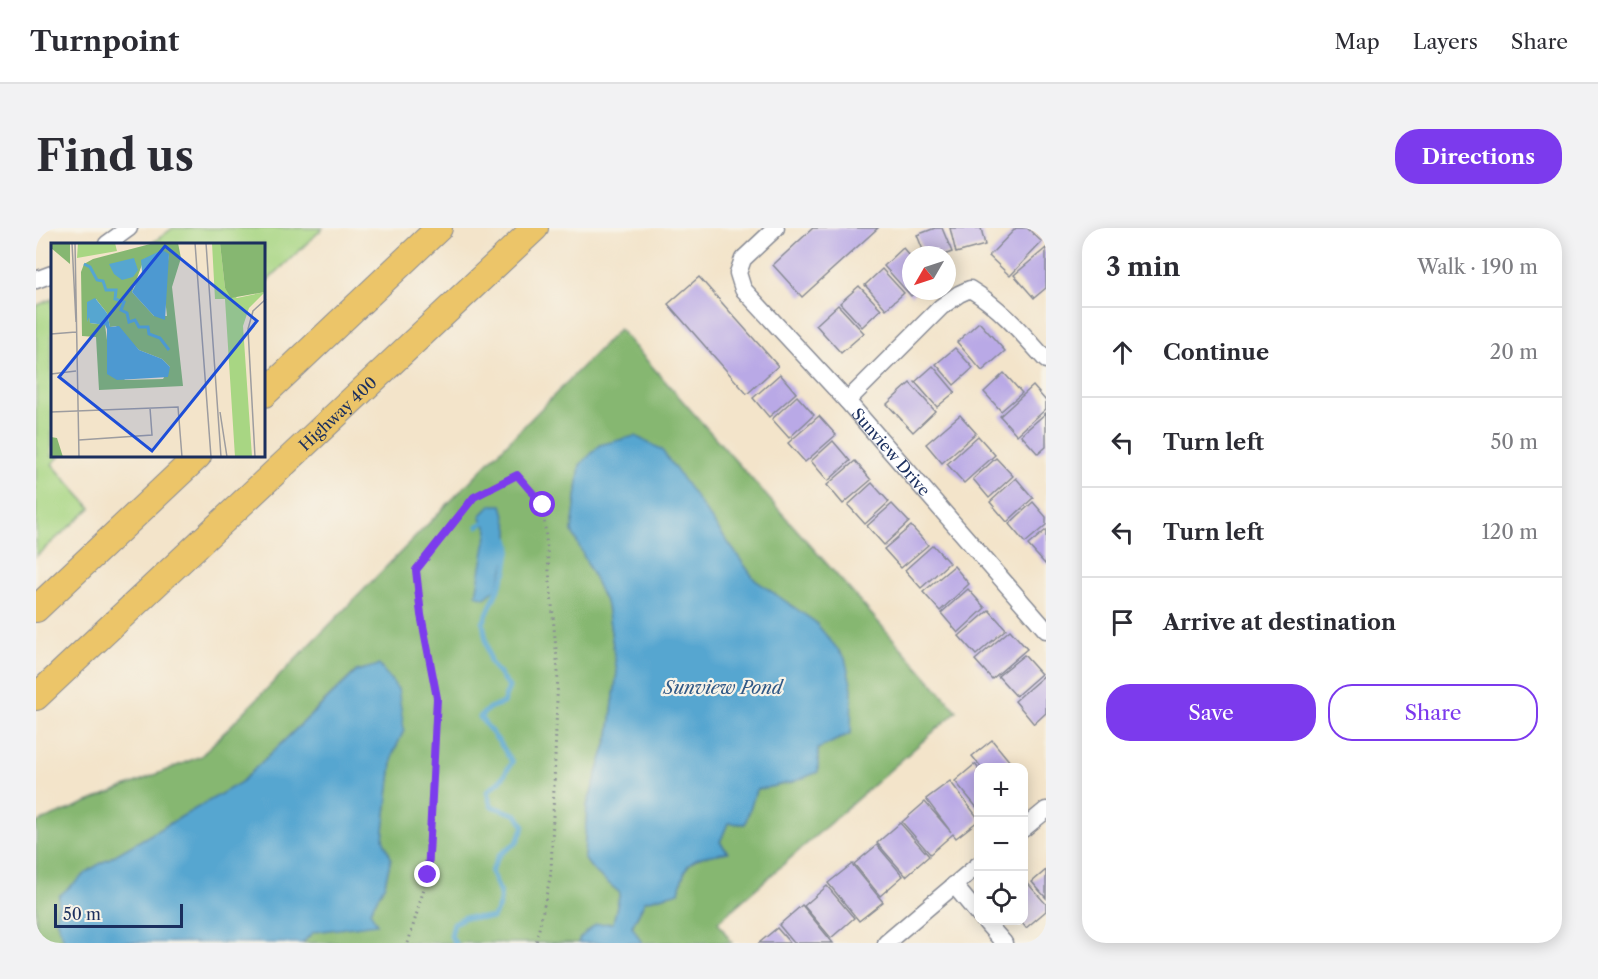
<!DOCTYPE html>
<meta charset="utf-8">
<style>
:root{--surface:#fff;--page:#f2f2f3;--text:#2b2b33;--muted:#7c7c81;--line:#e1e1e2;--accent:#7c3aed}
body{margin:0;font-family:"Libre Caslon Text",serif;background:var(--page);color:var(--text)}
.controls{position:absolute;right:18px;bottom:18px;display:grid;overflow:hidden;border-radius:12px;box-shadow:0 3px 15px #0003}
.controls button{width:54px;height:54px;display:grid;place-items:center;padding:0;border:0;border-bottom:2px solid var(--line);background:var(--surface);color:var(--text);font:30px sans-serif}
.compass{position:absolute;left:866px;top:18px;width:54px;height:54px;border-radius:50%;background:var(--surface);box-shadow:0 3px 15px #0003;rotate:231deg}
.scale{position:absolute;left:18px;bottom:15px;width:129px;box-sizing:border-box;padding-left:6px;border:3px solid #1b2f5e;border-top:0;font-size:16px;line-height:21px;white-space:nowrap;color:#1b2f5e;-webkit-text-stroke:4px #f7f3e8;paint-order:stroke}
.stop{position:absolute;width:18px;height:18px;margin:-14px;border:4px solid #7c3aed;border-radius:50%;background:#fff}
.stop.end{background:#7c3aed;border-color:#fff;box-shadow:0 2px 6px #0008}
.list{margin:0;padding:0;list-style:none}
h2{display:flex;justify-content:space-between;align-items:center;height:78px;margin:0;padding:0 24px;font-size:26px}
h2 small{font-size:20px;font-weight:400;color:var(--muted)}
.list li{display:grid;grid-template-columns:39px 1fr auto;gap:18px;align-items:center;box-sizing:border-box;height:90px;padding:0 24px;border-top:2px solid var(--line)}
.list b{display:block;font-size:22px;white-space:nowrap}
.list em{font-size:20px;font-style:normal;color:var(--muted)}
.actions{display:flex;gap:12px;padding:18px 24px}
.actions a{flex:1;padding:14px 0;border:2px solid var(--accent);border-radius:24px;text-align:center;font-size:21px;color:var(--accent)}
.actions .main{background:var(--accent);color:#fff}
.icon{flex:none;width:33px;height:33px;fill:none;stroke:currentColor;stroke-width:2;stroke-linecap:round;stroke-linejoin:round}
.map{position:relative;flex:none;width:1010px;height:715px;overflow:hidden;border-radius:24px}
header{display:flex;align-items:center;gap:36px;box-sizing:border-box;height:84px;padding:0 30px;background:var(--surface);border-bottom:2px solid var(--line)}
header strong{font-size:28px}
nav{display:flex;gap:33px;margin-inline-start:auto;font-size:21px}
.intro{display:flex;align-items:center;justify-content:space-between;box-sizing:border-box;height:144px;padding:0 36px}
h1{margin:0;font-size:42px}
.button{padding:15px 27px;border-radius:24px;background:var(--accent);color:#fff;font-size:21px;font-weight:700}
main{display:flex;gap:36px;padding:0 36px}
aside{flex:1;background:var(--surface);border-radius:24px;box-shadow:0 3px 15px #0003}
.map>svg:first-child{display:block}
</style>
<header>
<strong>Turnpoint</strong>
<nav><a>Map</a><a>Layers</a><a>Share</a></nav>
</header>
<div class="intro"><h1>Find us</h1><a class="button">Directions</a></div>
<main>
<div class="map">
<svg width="1010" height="715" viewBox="0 0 1010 715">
<rect width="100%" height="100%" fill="#f7f3e8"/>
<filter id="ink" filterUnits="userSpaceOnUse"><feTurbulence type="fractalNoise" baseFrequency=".0167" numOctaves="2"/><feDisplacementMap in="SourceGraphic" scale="12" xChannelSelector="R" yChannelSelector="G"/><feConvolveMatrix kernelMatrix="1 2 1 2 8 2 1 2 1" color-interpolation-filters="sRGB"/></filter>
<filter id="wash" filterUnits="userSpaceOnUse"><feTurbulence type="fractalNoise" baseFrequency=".008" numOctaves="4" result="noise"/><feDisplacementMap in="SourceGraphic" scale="24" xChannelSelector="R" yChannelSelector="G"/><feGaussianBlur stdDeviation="1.35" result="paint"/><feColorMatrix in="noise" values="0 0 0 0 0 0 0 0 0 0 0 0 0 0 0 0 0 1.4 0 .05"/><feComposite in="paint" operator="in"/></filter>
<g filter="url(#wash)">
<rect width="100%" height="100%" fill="#f3e4ca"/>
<g fill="#a8d683" stroke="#628270" stroke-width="1.5">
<path d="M137 0H287L228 56V16H115Z"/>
<path d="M16 71V228H24L16 236 55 280 0 328V78Z"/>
</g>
<path fill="#86b771" stroke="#507368" stroke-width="1.5" d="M583 101 921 483 682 694 696 715H606L596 699 609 673 643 664C650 628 658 630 692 624L684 614 692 595 709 596 720 562 757 554 782 521 815 505 808 430 779 394 719 352 625 222 599 208 544 237 536 303 571 378 581 444 573 507 551 578 548 630 556 641 584 665 577 695 544 710 542 715H266L277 704 334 683 349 656 355 630 347 611 357 526 368 502 320 443 204 555 55 641 20 691 30 715H0V595L165 528Z"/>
<g fill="#56a6d0" stroke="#386a97" stroke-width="1.5">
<path d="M599 208 625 221 719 352 779 394 809 430 816 460 815 505 782 521V544L757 554 720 562 709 596 692 595 684 614 692 624C658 630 650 627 643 664L609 673 596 698 606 715H542L544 710 560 696 577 695 584 665 556 641 548 630 551 578 573 507 581 444 571 378 536 303 544 237 564 217Z"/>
<path d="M455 277H466L473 301V324L461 360 449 370 440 367 452 302 444 288Z"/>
<path d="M343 437 362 461 368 502 357 526 347 611 355 630 349 656 334 683 341 696 278 704 266 715 29 714 20 691 23 668 55 641 204 555 321 443Z"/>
</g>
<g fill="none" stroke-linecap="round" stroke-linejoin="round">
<g stroke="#56a6d0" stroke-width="5">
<path d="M442 298 453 291"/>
<path d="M419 715 415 708 418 695 429 689 456 690C470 672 464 663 455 644L463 627 481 614 488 598 481 587 455 578 451 564 465 552 476 534 466 518 444 489 453 480 467 475 473 459 454 434 447 395 470 343 474 318 472 311"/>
</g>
</g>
<g id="blocks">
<g fill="#b9a9e6">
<path d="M777 0H842L766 69 737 37Z"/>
<path d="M899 0H906L916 24 908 27H889L881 7Z"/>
<path d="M914 0H945L949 17 920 25Z"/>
<path d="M980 0H991L1006 14 974 48 953 28Z"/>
<path d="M867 20 875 29V63H880L875 68 848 38Z"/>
<path d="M1010 20V60L998 70 978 47Z"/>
<path d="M846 41 868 65 850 81 829 57Z"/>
<path d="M663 49 742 138 711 166 632 76Z"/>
<path d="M823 58 845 81 826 99 804 75Z"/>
<path d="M802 77 828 105 805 125 780 97Z"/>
<path d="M943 94 969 123 946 143 921 114Z"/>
<path d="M919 120 937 140 918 157 900 136Z"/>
<path d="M897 138 919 164 901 179 879 154Z"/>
<path d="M968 145 986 165 965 183 948 164Z"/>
<path d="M744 146 760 165 733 189 717 170Z"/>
<path d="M874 155 899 183 877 204 851 176Z"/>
<path d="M997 158 1010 173V181L981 207 964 188Z"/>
<path d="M761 168 778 187 753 210 736 191Z"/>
<path d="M1010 185V219L1002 226 985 207Z"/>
<path d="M924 187 940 205 906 235 890 216Z"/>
<path d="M783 188 800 207 769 234 752 215Z"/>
<path d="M942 208 959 227 928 255 911 236Z"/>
<path d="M797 213 814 233 792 253 775 233Z"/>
<path d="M960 230 977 248 953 270 937 251Z"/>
<path d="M819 233 835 252 807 276 791 257Z"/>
<path d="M980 250 997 270 971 294 954 274Z"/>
<path d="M836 255 853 274 829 296 812 277Z"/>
<path d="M997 274 1010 289V297L989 315 973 296Z"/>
<path d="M856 276 873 294 848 317 831 298Z"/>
<path d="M875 298 892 317 865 340 848 321Z"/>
<path d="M1010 302V337L992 317Z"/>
<path d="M897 317 913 335 885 360 869 342Z"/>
<path d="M918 338 933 356 904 383 887 364Z"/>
<path d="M932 361 949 380 922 405 905 385Z"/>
<path d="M953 382 970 401 940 427 923 408Z"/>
<path d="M974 402 991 421 956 451 939 432Z"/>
<path d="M988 427 1005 446 980 468 962 448Z"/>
<path d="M1010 446V485L998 496 979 473Z"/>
<path d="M956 512 979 540H946L936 528Z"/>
<path d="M939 536 942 540V581L919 553Z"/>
<path d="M914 553 942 590V593L920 610 917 606 894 626 866 594 889 574 915 604 890 571Z"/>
<path d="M864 595 893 628 870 648 841 615Z"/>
<path d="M841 617 867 648 844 668 818 636Z"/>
<path d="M816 636 847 674 823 693 792 655Z"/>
<path d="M1010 642V670L996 654Z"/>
<path d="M987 650 1010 676V683L990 700 984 692H987Z"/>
<path d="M791 658 818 690 795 710 768 678Z"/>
<path d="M766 677 797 715H758L743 697Z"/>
<path d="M741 700 754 715H723Z"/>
</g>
</g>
</g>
<g filter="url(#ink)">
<use href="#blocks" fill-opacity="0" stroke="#878a94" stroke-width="1.5"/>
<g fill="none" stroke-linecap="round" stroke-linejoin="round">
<g stroke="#878a94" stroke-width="19">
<g id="minor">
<path id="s1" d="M740 0 707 31 702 45 707 61 811 173 1010 402"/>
<path d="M71 16 93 0"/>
<path d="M0 52 16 46"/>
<path d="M811 173 905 79 923 66 934 61C965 80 986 105 1010 132"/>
<path d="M987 601 1010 582"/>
<path d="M918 657 942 686"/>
<path d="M948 692 968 715"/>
<path d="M850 715 942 637"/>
</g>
</g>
<g stroke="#878a94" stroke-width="28">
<g id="highway">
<path d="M228 166 403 0"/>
<path d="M0 381 162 228"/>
<path id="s2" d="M0 469 499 0"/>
</g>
</g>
<path stroke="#878a94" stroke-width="3" stroke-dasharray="1.5 4.5" stroke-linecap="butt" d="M372 715 392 647 401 470 385 387 380 342 438 269 481 247 507 277 522 443 515 645 500 715"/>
<use href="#minor" stroke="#fff" stroke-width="16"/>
<use href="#highway" stroke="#ecc569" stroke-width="26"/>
</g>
</g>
<g fill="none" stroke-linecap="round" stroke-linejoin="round" filter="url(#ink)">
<path stroke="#7c3aed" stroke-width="8" d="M392 647 401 470 385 387 380 342 438 269 481 247 507 277"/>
</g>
<g text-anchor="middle" stroke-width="4.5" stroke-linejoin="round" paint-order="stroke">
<g font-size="16" fill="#1b2f5e" stroke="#f7f3e8">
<text dy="6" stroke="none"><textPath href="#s2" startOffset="414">Highway 400</textPath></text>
<text dy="6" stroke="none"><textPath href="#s1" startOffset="297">Sunview Drive</textPath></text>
</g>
<g font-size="18" font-style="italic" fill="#305986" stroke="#f7f3e8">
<text x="687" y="466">Sunview Pond</text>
</g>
</g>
<g transform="translate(15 15)">
<rect width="214" height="214" fill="#f3e4ca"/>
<path d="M27 0H64L66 8 26 15ZM161 0H169L174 45 186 55 214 49 198 65 192 83 201 214H184L174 56H164Z" fill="#a8d683"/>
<path d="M0 0H19V21L0 5ZM103 0H127L130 15 121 44 132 143 48 147 45 94 31 93 30 29 33 21 42 16ZM118 11 113 46 116 73H103L81 49 93 16ZM45 56 56 70 59 84 65 83 88 107 111 116 119 124 112 136 74 137 56 118 58 112 54 82 39 80 38 65 36 79 37 60ZM169 0H214V49L180 55 174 45ZM0 194 6 195 12 214H0Z" fill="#86b771" fill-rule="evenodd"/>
<path d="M111 7 118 11 114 77 103 73 81 49 91 29 90 17ZM83 15 87 27 82 34 71 37 63 31 58 21ZM44 55 56 70 59 84 68 83 88 107 111 116 119 124 117 134 66 137 56 131V86L54 82 39 80 38 74 36 79V59Z" fill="#56a6d0"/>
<path fill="none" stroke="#56a6d0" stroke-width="3" d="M33 21 39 24 46 37 52 38 55 47H65L64 56 73 59 70 67 76 70 78 79 84 77 88 84H97L98 91 109 95 118 107"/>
<path fill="none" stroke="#9d9c9f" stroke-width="1.5" d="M21 0 25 79M24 0 28 214M144 0 160 214M155 0 170 214M0 91 25 89M0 131 25 128M0 169 127 164 131 214M169 169 176 214M28 197 101 192 99 165M204 214 197 86 202 68 215 56"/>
<path fill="#1d4ed8" fill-opacity="0.15" stroke="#1d4ed8" stroke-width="3" d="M114 3 206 78 101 208 8 134Z"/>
<rect width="214" height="214" fill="none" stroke="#1b2f5e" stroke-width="3"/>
</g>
</svg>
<div class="controls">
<button>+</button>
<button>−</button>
<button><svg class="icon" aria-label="locate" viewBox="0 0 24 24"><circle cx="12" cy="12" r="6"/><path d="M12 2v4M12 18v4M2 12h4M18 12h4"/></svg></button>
</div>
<svg class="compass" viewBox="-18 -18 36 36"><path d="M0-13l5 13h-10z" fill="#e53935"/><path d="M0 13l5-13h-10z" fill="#7c7c81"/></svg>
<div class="scale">50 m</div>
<div class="stop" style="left:507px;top:277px"></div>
<div class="stop end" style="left:392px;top:647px"></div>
</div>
<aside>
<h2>3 min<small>Walk · 190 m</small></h2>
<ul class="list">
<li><svg class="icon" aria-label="ahead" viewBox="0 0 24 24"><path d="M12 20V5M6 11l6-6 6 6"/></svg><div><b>Continue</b></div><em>20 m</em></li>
<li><svg class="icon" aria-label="left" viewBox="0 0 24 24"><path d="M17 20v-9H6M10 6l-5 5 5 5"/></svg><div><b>Turn left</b></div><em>50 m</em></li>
<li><svg class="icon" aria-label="left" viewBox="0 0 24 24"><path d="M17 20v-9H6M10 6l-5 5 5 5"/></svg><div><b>Turn left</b></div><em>120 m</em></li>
<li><svg class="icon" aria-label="arrive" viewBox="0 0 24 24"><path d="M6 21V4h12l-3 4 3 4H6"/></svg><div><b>Arrive at destination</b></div></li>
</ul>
<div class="actions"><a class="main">Save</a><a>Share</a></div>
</aside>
</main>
